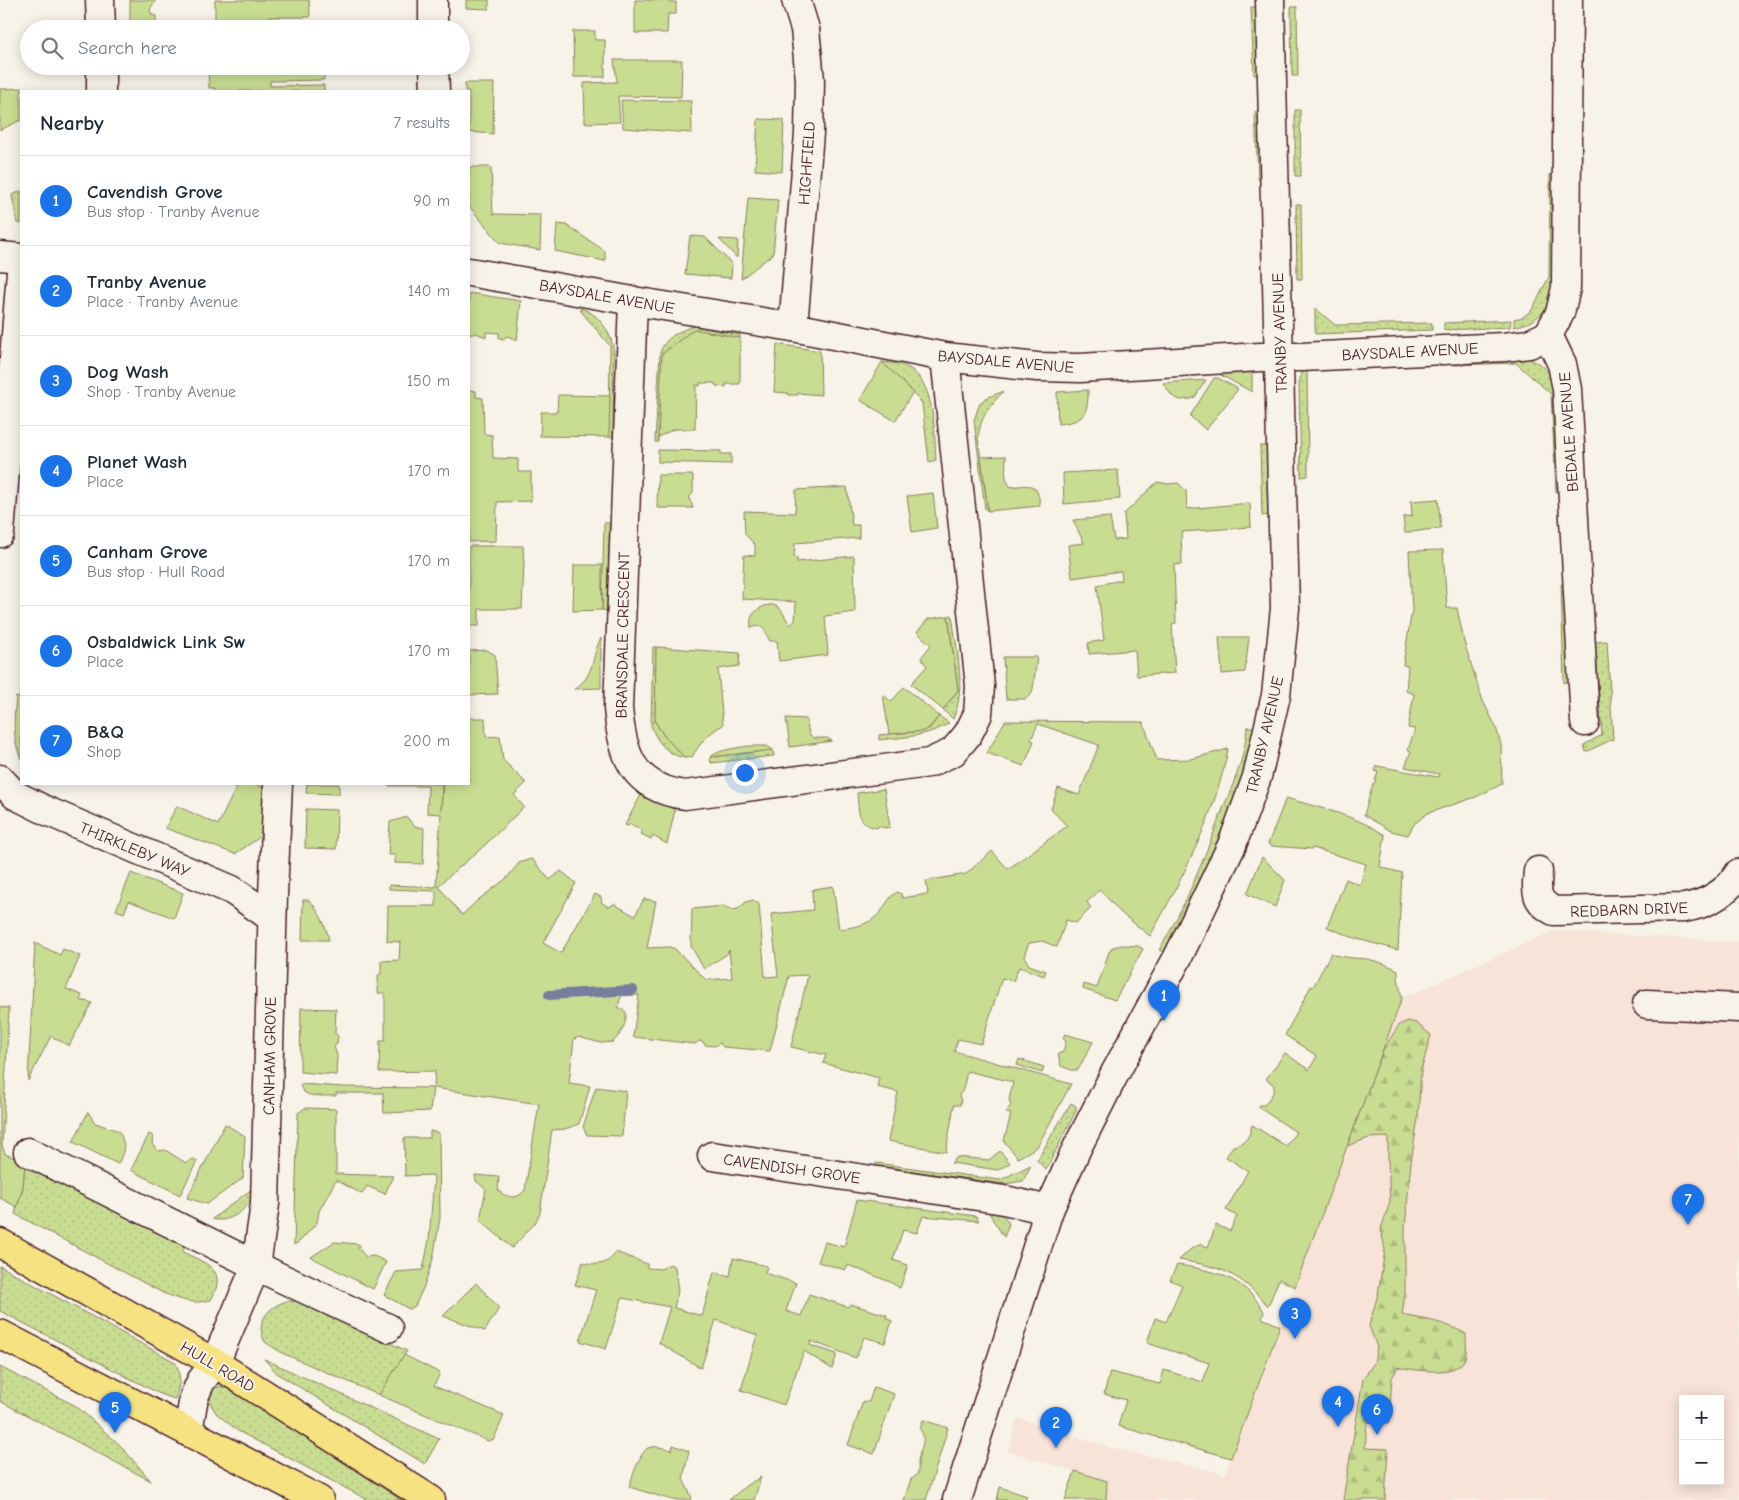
<!DOCTYPE html>
<meta charset="utf-8">
<style>
:root{--surface:#fff;--page:#f2f2f3;--text:#1f2937;--muted:#747a83;--line:#e0e1e3;--accent:#1a73e8}
body{margin:0;font-family:"Comic Neue",sans-serif;background:var(--page);color:var(--text)}
.controls{position:absolute;right:15px;bottom:15px;display:grid;overflow:hidden;border-radius:0px;box-shadow:0 2px 12px #0003}
.controls button{width:45px;height:45px;display:grid;place-items:center;padding:0;border:0;border-bottom:1px solid var(--line);background:var(--surface);color:var(--text);font:25px sans-serif}
.you{position:absolute;left:744px;top:772px;width:18px;height:18px;margin:-12px;border:4px solid #fff;border-radius:50%;background:#1a73e8;box-shadow:0 0 0 8px #1a73e833}
.badge{display:grid;place-items:center;width:32px;height:32px;border-radius:50%;background:var(--accent);color:#fff;font-size:16px;font-weight:700}
.pin{position:absolute;translate:-50% -41px;filter:drop-shadow(0 1px 2px #0008)}
.pin::after{content:'';position:absolute;top:26px;width:18px;height:15px;background:inherit;clip-path:polygon(0 0,100% 0,50% 100%)}
.list{margin:0;padding:0;list-style:none}
h2{display:flex;justify-content:space-between;align-items:center;height:65px;margin:0;padding:0 20px;font-size:21px}
h2 small{font-size:16px;font-weight:400;color:var(--muted)}
.list li{display:grid;grid-template-columns:32px 1fr auto;gap:15px;align-items:center;box-sizing:border-box;height:90px;padding:0 20px;border-top:1px solid var(--line)}
.list b{display:block;font-size:19px;white-space:nowrap}
.list p{margin:0;font-size:16px;white-space:nowrap;color:var(--muted)}
.list em{font-size:16px;font-style:normal;color:var(--muted)}
.icon{flex:none;width:28px;height:28px;fill:none;stroke:currentColor;stroke-width:2;stroke-linecap:round;stroke-linejoin:round}
.map{position:relative;flex:none;width:1739px;height:1500px;overflow:hidden}
.search{position:absolute;background:var(--surface);box-shadow:0 2px 12px #0003;left:20px;top:20px;width:450px;height:55px;display:flex;align-items:center;gap:12px;box-sizing:border-box;padding:0 18px;border-radius:28px;color:var(--muted);font-size:19px}
.panel{position:absolute;background:var(--surface);box-shadow:0 2px 12px #0003;left:20px;top:90px;width:450px;height:695px;border-radius:0px}
.map>svg:first-child{display:block}
</style>
<div class="map">
<svg width="1739" height="1500" viewBox="0 0 1739 1500">
<defs>
<pattern id="grass-dots" width="8" height="8" patternUnits="userSpaceOnUse" patternTransform="scale(1.25)"><rect width="8" height="8" fill="#c9dd92"/><path d="M2 2h.1M6 6h.1" fill="none" stroke="#aebd7e" stroke-width="1.8" stroke-linecap="round"/></pattern>
<pattern id="forest-firs" width="22" height="20" patternUnits="userSpaceOnUse" patternTransform="scale(1.25)"><rect width="22" height="20" fill="#c9dd92"/><path d="M5 1l3.5 6h-7zM16 11l3.5 6h-7z" fill="#aebd7e"/></pattern>
</defs>
<rect width="100%" height="100%" fill="#f7f3e8"/>
<filter id="ink" filterUnits="userSpaceOnUse"><feTurbulence type="fractalNoise" baseFrequency=".02" numOctaves="2"/><feDisplacementMap in="SourceGraphic" scale="10" xChannelSelector="R" yChannelSelector="G"/><feConvolveMatrix kernelMatrix="1 2 1 2 8 2 1 2 1" color-interpolation-filters="sRGB"/></filter>
<g filter="url(#ink)">
<path fill="#f7e3d8" fill-rule="evenodd" d="M1554 931 1739 942V1500H1106V1481L1008 1451 1017 1418 1109 1447 1225 1474 1402 998ZM1683 1399H1720V1481H1683Z"/>
<g fill="url(#grass-dots)" stroke="#8a7e5e">
<path d="M1251 7H1257L1261 75H1254Z"/>
<path d="M1291 7H1297L1298 76H1292Z"/>
<path d="M1295 110H1300L1301 176H1295Z"/>
<path d="M1255 112H1262L1264 179H1258Z"/>
<path d="M1550 174 1556 176 1555 274 1549 305 1542 314 1528 323 1514 327V319L1523 317 1532 310 1549 277Z"/>
<path d="M1296 204H1301L1302 279H1297Z"/>
<path d="M580 308C600 314 611 332 614 352L613 437H609L610 346 580 310Z"/>
<path d="M1315 308 1335 325H1340L1432 323V330L1315 334Z"/>
<path d="M1511 320 1510 327 1444 330V323Z"/>
<path d="M694 326 740 335V338L694 329 662 354 658 442H655L660 353C664 338 680 330 694 326Z"/>
<path d="M1524 356 1542 365 1557 383 1562 492H1556L1551 394 1516 363 1453 365V358Z"/>
<path d="M882 362C891 363 902 364 909 368 936 385 934 432 936 460L929 462 922 403Z"/>
<path d="M1307 368 1308 476 1301 477 1299 384 1302 372Z"/>
<path d="M1004 391C990 405 980 417 978 438L988 511 985 509 974 420 980 403 986 398Z"/>
<path d="M1260 446H1267L1268 515 1262 516Z"/>
<path d="M604 523H610L607 611 602 610Z"/>
<path d="M1561 584 1566 585 1570 681 1564 683Z"/>
<path d="M952 615C956 648 967 688 953 719L943 710 958 690 948 616Z"/>
<path d="M1607 641 1613 739 1586 752 1584 745 1602 735 1595 642Z"/>
<path d="M653 647H656L655 721 664 736 685 758C667 755 656 741 651 725Z"/>
<path d="M939 716 949 723C928 737 903 737 879 740V735L924 731 930 728Z"/>
<path d="M1247 727H1255C1248 768 1232 806 1216 844 1201 881 1186 919 1164 952L1159 950C1186 906 1204 858 1222 811 1233 784 1246 756 1247 727Z"/>
<path d="M773 750 774 756 711 763 710 757Z"/>
<path d="M1071 1103 1076 1106V1111L1046 1170 1037 1160Z"/>
<path d="M25 1162 186 1243 183 1252C207 1264 228 1269 211 1300 191 1305 182 1300 163 1293L15 1214 23 1187Z"/>
<path d="M876 1163 1000 1180 1031 1165 1023 1181 1005 1184 876 1166Z"/>
<path d="M256 1186C254 1205 231 1225 212 1219Z"/>
<path d="M987 1208C998 1211 1004 1214 1009 1224L1004 1237 993 1220Z"/>
<path d="M0 1266 175 1362C182 1374 180 1386 175 1399L162 1395 0 1311Z"/>
<path d="M287 1301H297L306 1304 407 1351 379 1395 282 1353 265 1342C254 1322 269 1306 287 1301Z"/>
<path d="M264 1359 439 1439 425 1464 278 1374Z"/>
<path d="M0 1367 76 1406 120 1445 151 1481 0 1401Z"/>
<path d="M219 1386 228 1389 289 1426 401 1500H368L238 1431 216 1413 210 1403 211 1390Z"/>
</g>
<path fill="url(#forest-firs)" stroke="#8a7e5e" d="M1408 1021 1416 1023 1431 1035 1421 1071 1418 1118 1411 1162 1405 1228V1294L1402 1315C1427 1320 1443 1321 1466 1334 1466 1341 1467 1352 1465 1358 1458 1378 1414 1370 1398 1367L1392 1378 1389 1423 1367 1422 1365 1448 1388 1449 1385 1500H1343L1363 1379 1374 1363 1377 1347 1369 1326 1378 1294 1385 1250 1381 1229 1390 1202 1388 1160V1137L1369 1138 1347 1146 1383 1050 1399 1025Z"/>
<g fill="#c9dd92" stroke="#8a7e5e">
<path d="M130 0H156C153 5 148 8 152 15L156 16V24L149 29H130Z"/>
<path d="M215 0H309L310 17H269V27L215 28Z"/>
<path d="M466 0H489V9L466 8Z"/>
<path d="M635 0H668V2H676V14H668L667 33H635Z"/>
<path d="M573 31H595V40H605V77H574Z"/>
<path d="M614 60H682L681 97 618 96 620 122 585 123 584 83 617 82Z"/>
<path d="M208 66H324V80L270 81V86L324 85V91H216L215 88H209Z"/>
<path d="M465 83H494L493 134 469 132V91H465Z"/>
<path d="M26 88V91H21V120L0 130V89Z"/>
<path d="M621 100 691 101 692 133 623 128Z"/>
<path d="M758 119 784 120 782 172 755 170Z"/>
<path d="M469 167H491L493 214 541 215 540 250 500 243 469 206Z"/>
<path d="M21 191V224L17 223 12 195Z"/>
<path d="M748 198 778 200 773 254 741 279Z"/>
<path d="M557 224 566 225 605 251V261L555 251Z"/>
<path d="M690 236 705 237 732 264 731 278 685 274Z"/>
<path d="M719 239 738 240 737 258Z"/>
<path d="M469 293 521 301 517 340 507 336 503 339 499 338V333L486 332V337L476 333 469 335Z"/>
<path d="M694 329 740 338V384H726V387L716 386 715 383H700V386L696 385 695 429H674L658 437 662 354Z"/>
<path d="M777 344 820 351 821 395 798 393V395H788V393L774 392Z"/>
<path d="M882 362 913 392 895 421 860 400Z"/>
<path d="M1252 369V392L1219 374 1145 377Z"/>
<path d="M1214 378H1218L1238 389 1206 430 1190 416Z"/>
<path d="M1206 380 1195 397 1191 399 1180 400 1172 396 1163 383Z"/>
<path d="M469 390 476 391V397L483 398 484 434 492 435 493 458 518 459V472H531V501L497 502 496 541 469 542Z"/>
<path d="M1088 390C1088 416 1084 421 1058 424L1057 392Z"/>
<path d="M558 395 610 396 609 437 540 436 541 412H557Z"/>
<path d="M658 450 721 451V454H731V464L658 462Z"/>
<path d="M1006 456C1006 467 1003 479 1011 487 1032 484 1038 483 1040 506L988 511 981 457Z"/>
<path d="M1118 470 1120 499 1064 504 1063 473Z"/>
<path d="M658 475H693V493C686 500 692 501 693 508H657Z"/>
<path d="M1157 482 1168 484 1178 483 1186 491 1187 509 1250 503 1251 527 1181 532 1182 564 1174 565 1176 623 1172 624 1175 673 1137 676 1135 650 1089 654 1088 643 1104 640 1097 585 1122 580 1121 571 1072 578 1068 545 1084 543 1073 520 1110 517 1114 540 1126 539 1124 514Z"/>
<path d="M847 487 852 525H859V538L795 543 794 557 797 558V562L854 556 855 612 825 616 828 655 779 661 777 641H770C764 631 765 623 751 628 751 625 750 619 752 616 756 609 768 602 776 606 783 609 786 620 790 625L795 621 796 602 742 599 744 555 755 556V545L745 534 744 511 795 513 796 490Z"/>
<path d="M933 493 937 528 912 532 907 496Z"/>
<path d="M1438 499 1441 528 1405 533 1403 517 1412 516 1411 501Z"/>
<path d="M469 546H523L524 563 522 609H479V626H469Z"/>
<path d="M1443 550 1447 608H1457L1464 642 1483 701 1496 727 1501 745 1502 784 1476 797 1428 813 1414 824 1408 835 1391 831 1364 815 1373 784H1374L1378 772 1375 771 1377 766 1438 777 1439 774 1405 767 1411 751 1408 750 1415 729 1408 728 1414 694 1406 691 1408 666 1403 665 1412 610 1409 551Z"/>
<path d="M574 565H602V610L573 611Z"/>
<path d="M948 616 958 690 943 710 911 684 927 666 921 658 931 645 917 632 928 619Z"/>
<path d="M1219 637H1249L1245 672 1222 674Z"/>
<path d="M601 638V688L574 689C595 677 591 656 601 638Z"/>
<path d="M656 647 740 653 739 666 718 669 723 725C708 733 700 743 692 757L685 758 664 736 655 721Z"/>
<path d="M487 650 495 655 498 694 469 695V651Z"/>
<path d="M1003 657H1037L1033 689 1031 695 1025 699H1006Z"/>
<path d="M904 687 939 716 929 728 924 731 889 734 883 694 891 702Z"/>
<path d="M16 697 21 698V759C12 738 14 719 16 697Z"/>
<path d="M469 718H485L486 737 500 736 503 760 526 783 514 795 524 807 485 845 438 886 462 915 478 900 507 878 519 863 531 859 533 860 550 880 561 871 576 883 543 943 561 953 595 894 601 897 602 903 609 907 614 904 635 916 644 899 656 901 647 948 669 947 675 949 706 980 732 978 729 950 727 954 704 969 691 946 692 909 723 906 733 910 738 909 746 902 753 900 759 904 765 977 778 976 771 914 813 910 812 890H814V889L833 886 839 929C856 927 871 925 882 910 887 903 889 897 897 892L901 894 902 898 928 894 926 881 966 874 992 851 1008 869 1067 826 1051 809 1058 788 1079 795 1099 745 1038 724 1031 740 1034 741 1024 766 987 753 1005 721 1143 722 1157 760 1191 759 1228 749C1216 813 1182 880 1150 936L1121 913 1100 890 1087 902 1091 908 1076 923 1066 920 1057 947 1042 941 1029 943 1024 956 1029 965 1046 971 1044 976 1019 967 1013 981 1002 978 981 1044 958 1039 954 1051 1071 1084 1037 1147 1018 1158 1004 1141 1011 1114 1006 1113 1011 1105 1009 1100 1013 1082 967 1071 963 1090 959 1095 961 1101 960 1105H954L946 1152 888 1141 898 1092 877 1087 879 1078 823 1063 826 1055 791 1047 808 975 789 976 770 1051 723 1047 720 1043 715 1046 705 1045 703 1042 699 1041 695 1044 633 1037 639 995 621 996 618 1007 626 1012C627 1024 621 1034 613 1042L601 1043 578 1037 574 1039 569 1083 590 1086 579 1124 565 1129 552 1130 540 1213 535 1223 512 1248 480 1220 486 1189 476 1181 475 1175 499 1177 498 1189 502 1194C511 1198 518 1199 525 1190L539 1104 434 1088 435 1071 379 1072 380 1041H385V993H378V975L381 974V961L399 960 400 942 387 941 388 906H436V891L389 889V885L436 887 441 814 427 813 428 786H389V784H442L441 811 443 784H469Z"/>
<path d="M786 718 806 719 809 734 814 738H827L832 741 790 747Z"/>
<path d="M749 746H767L773 750 710 757C720 749 737 748 749 746Z"/>
<path d="M238 784H255L266 789 263 835 235 854 165 828 177 806 218 825Z"/>
<path d="M307 784H339V794L306 793Z"/>
<path d="M884 789 890 827 885 828 879 826 877 828C856 824 859 810 857 793Z"/>
<path d="M642 793 675 810 667 844 653 836 651 839 641 834 642 830 630 824 628 826 625 825Z"/>
<path d="M1286 798C1320 808 1355 815 1385 835L1380 867 1402 873 1398 950 1354 938 1327 927 1346 879 1360 885 1366 864 1313 848 1312 849 1271 846 1268 844Z"/>
<path d="M306 809 337 810 336 849 305 848Z"/>
<path d="M407 817 414 826 424 828 423 864 395 863V855H388L390 822Z"/>
<path d="M1262 857 1285 880 1275 907 1247 894Z"/>
<path d="M131 873 183 893 174 918 129 901 124 913 116 910Z"/>
<path d="M303 900H309C319 911 326 925 329 940H302Z"/>
<path d="M35 943 60 955 63 949 80 956 66 989 82 995 80 1000 92 1003 69 1046 51 1036 28 1081Z"/>
<path d="M1122 945 1138 946 1143 949 1115 1000 1083 989 1084 984 1097 988 1109 952 1113 947Z"/>
<path d="M1331 953C1342 958 1355 958 1367 959 1378 961 1388 965 1398 970V978L1402 998 1295 1287 1279 1279 1268 1306C1239 1273 1223 1267 1179 1260L1191 1249 1201 1244 1208 1247 1216 1225 1230 1231 1237 1216 1226 1210 1248 1171 1226 1157 1233 1146C1246 1144 1250 1136 1252 1125L1286 1146 1296 1132 1258 1107 1260 1105H1265L1274 1091V1085L1266 1079 1285 1053 1309 1070 1317 1056 1285 1035 1311 986 1313 987Z"/>
<path d="M0 1007 9 1008 2 1145 5 1154 25 1162 23 1187 17 1207 0 1198Z"/>
<path d="M301 1008 336 1009 335 1033 338 1036 337 1044 334 1047 337 1055 336 1075 300 1072Z"/>
<path d="M1065 1034 1093 1042 1078 1070H1071L1061 1066 1058 1054 1063 1052 1066 1042 1063 1038Z"/>
<path d="M1019 1059 1044 1067 1042 1073 1017 1065Z"/>
<path d="M300 1084 343 1087 433 1088 430 1111 384 1113 383 1093H336V1096C323 1095 302 1100 300 1084Z"/>
<path d="M596 1087 626 1091 622 1136 587 1135 583 1127Z"/>
<path d="M305 1108 336 1109V1174L393 1176 385 1194 367 1186 362 1194 336 1180 319 1211 317 1223 300 1241 294 1245 298 1113Z"/>
<path d="M88 1112 95 1123 119 1131C126 1146 125 1149 118 1164L73 1142Z"/>
<path d="M225 1124 245 1136 243 1178 207 1204 187 1198Z"/>
<path d="M430 1131 439 1133 440 1218 433 1259 424 1286 415 1306 409 1309 384 1295 396 1272 423 1270 429 1240 434 1178 433 1175 405 1176 404 1138H430Z"/>
<path d="M149 1134 153 1136 152 1144 158 1151 165 1150 186 1163 193 1159 197 1161 180 1195 131 1170Z"/>
<path d="M1000 1151 1010 1163 998 1170 951 1163 957 1157 989 1160Z"/>
<path d="M857 1200 976 1216 979 1221 923 1216 917 1233 903 1230 893 1260 908 1265 900 1288 890 1282 848 1265 846 1270 818 1262 825 1242 844 1247Z"/>
<path d="M334 1242 357 1244 360 1245 358 1248 366 1257 374 1256 386 1262 373 1289 311 1257Z"/>
<path d="M616 1252 647 1264V1268L661 1269 670 1264 675 1267 678 1291 674 1308 702 1316 714 1272 730 1276 733 1258 767 1266 765 1273 796 1283 786 1311 801 1316 809 1294 848 1307 850 1304 887 1315 886 1318 892 1321 885 1343 864 1337 856 1358 811 1341 810 1345 837 1354 832 1369 804 1351 784 1405 741 1390 757 1335 716 1320 701 1368 659 1343 670 1307 622 1298 606 1349 580 1341 596 1290 575 1285 583 1262C597 1266 608 1265 616 1252Z"/>
<path d="M1177 1265C1213 1270 1245 1277 1264 1312L1262 1318 1280 1326 1231 1458 1118 1426 1126 1400 1104 1394 1110 1372 1160 1384 1164 1370 1203 1382 1209 1363 1147 1343 1155 1318 1166 1322 1182 1285 1170 1280Z"/>
<path d="M476 1283 499 1308 485 1331 443 1316Z"/>
<path d="M404 1355 440 1373 434 1386 504 1415 494 1439 488 1441 379 1395Z"/>
<path d="M874 1387 894 1394 874 1454 848 1445 863 1401 869 1402Z"/>
<path d="M923 1420 948 1428 926 1500H904L911 1479C920 1475 918 1470 918 1462 919 1449 928 1441 920 1429Z"/>
<path d="M673 1445 689 1451 683 1479 692 1498 691 1500H672L629 1487C632 1478 640 1452 648 1448 655 1445 665 1448 672 1450Z"/>
<path d="M1075 1471 1107 1481 1106 1500H1065Z"/>
<path d="M761 1477 754 1500H729L747 1485Z"/>
<path d="M1000 1487 1027 1496 1025 1500H997Z"/>
</g>
<g fill="none" stroke-linecap="round" stroke-linejoin="round">
<path stroke="#757e9e" stroke-width="10" d="M549 995 633 990"/>
<g stroke="#4a1f2b" stroke-width="31">
<g id="minor">
<path d="M100 0 101 29"/>
<path d="M433 0V29"/>
<path d="M101 66V91"/>
<path d="M434 66 435 91"/>
<path d="M0 256 21 258"/>
<path d="M469 272 633 301 793 327 945 357 1037 367 1080 368 1260 357H1302L1504 347 1529 344 1548 335"/>
<path d="M633 301 618 708C622 755 633 788 685 795L929 763 953 752 968 734 978 714 980 686 945 357"/>
<path d="M793 327 809 133 810 80 805 29 796 0"/>
<path d="M1548 335 1562 364 1567 389 1585 722"/>
<path d="M1548 335 1560 313 1566 288 1568 0"/>
<path d="M0 533 21 272"/>
<path d="M0 779 15 795 47 811 232 890 272 918"/>
<path d="M1538 871C1536 892 1535 901 1554 911L1684 908C1707 904 1726 894 1739 873"/>
<path d="M1647 1004 1739 1008"/>
<path d="M28 1152 279 1277 388 1328"/>
<path d="M712 1156 1004 1200 1049 1210"/>
<path d="M188 1432 194 1397 201 1381 215 1363 256 1266 265 1204 273 895 278 784"/>
<path d="M957 1500 1049 1210 1077 1148 1114 1075 1178 957 1232 845 1257 777 1276 695 1285 608 1270 0"/>
</g>
</g>
<g stroke="#4a1f2b" stroke-width="31">
<g id="major">
<path d="M0 1243 215 1363 431 1500"/>
<path d="M0 1334 319 1500"/>
</g>
</g>
<use href="#minor" stroke="#f7f3e8" stroke-width="28"/>
<use href="#major" stroke="#f6e281" stroke-width="28"/>
</g>
</g>
<g text-anchor="middle" stroke-width="4" stroke-linejoin="round" paint-order="stroke">
<g font-size="16" fill="#4a1f2b" stroke="#f7f3e8">
<text transform="translate(806 163) rotate(-86)" y="6">HIGHFIELD</text>
<text transform="translate(607 296) rotate(10)" y="6">BAYSDALE AVENUE</text>
<text transform="translate(1279 333) rotate(-92)" y="6">TRANBY AVENUE</text>
<text transform="translate(1410 351) rotate(-3)" y="6">BAYSDALE AVENUE</text>
<text transform="translate(1006 361) rotate(5)" y="6">BAYSDALE AVENUE</text>
<text transform="translate(1568 432) rotate(-94)" y="6">BEDALE AVENUE</text>
<text transform="translate(622 635) rotate(-89)" y="6">BRANSDALE CRESCENT</text>
<text transform="translate(1264 735) rotate(-77)" y="6">TRANBY AVENUE</text>
<text transform="translate(135 849) rotate(23)" y="6">THIRKLEBY WAY</text>
<text transform="translate(1629 909) rotate(-2)" y="6">REDBARN DRIVE</text>
<text transform="translate(269 1056) rotate(-89)" y="6">CANHAM GROVE</text>
<text transform="translate(792 1168) rotate(8)" y="6">CAVENDISH GROVE</text>
<text transform="translate(218 1366) rotate(31)" y="6">HULL ROAD</text>
</g>
</g>
</svg>
<div class="controls">
<button>+</button>
<button>−</button>
</div>
<div class="you"></div>
<div class="pin badge" style="left:1164px;top:1021px">1</div>
<div class="pin badge" style="left:1056px;top:1448px">2</div>
<div class="pin badge" style="left:1295px;top:1339px">3</div>
<div class="pin badge" style="left:1338px;top:1427px">4</div>
<div class="pin badge" style="left:115px;top:1433px">5</div>
<div class="pin badge" style="left:1377px;top:1435px">6</div>
<div class="pin badge" style="left:1688px;top:1225px">7</div>
<div class="search"><svg class="icon" aria-label="search" viewBox="0 0 24 24"><circle cx="10" cy="10" r="6"/><path d="M15 15l6 6"/></svg>Search here</div>
<section class="panel">
<h2>Nearby<small>7 results</small></h2>
<ul class="list">
<li><span class="badge">1</span><div><b>Cavendish Grove</b><p>Bus stop · Tranby Avenue</p></div><em>90 m</em></li>
<li><span class="badge">2</span><div><b>Tranby Avenue</b><p>Place · Tranby Avenue</p></div><em>140 m</em></li>
<li><span class="badge">3</span><div><b>Dog Wash</b><p>Shop · Tranby Avenue</p></div><em>150 m</em></li>
<li><span class="badge">4</span><div><b>Planet Wash</b><p>Place</p></div><em>170 m</em></li>
<li><span class="badge">5</span><div><b>Canham Grove</b><p>Bus stop · Hull Road</p></div><em>170 m</em></li>
<li><span class="badge">6</span><div><b>Osbaldwick Link Sw</b><p>Place</p></div><em>170 m</em></li>
<li><span class="badge">7</span><div><b>B&amp;Q</b><p>Shop</p></div><em>200 m</em></li>
</ul>
</section>
</div>
